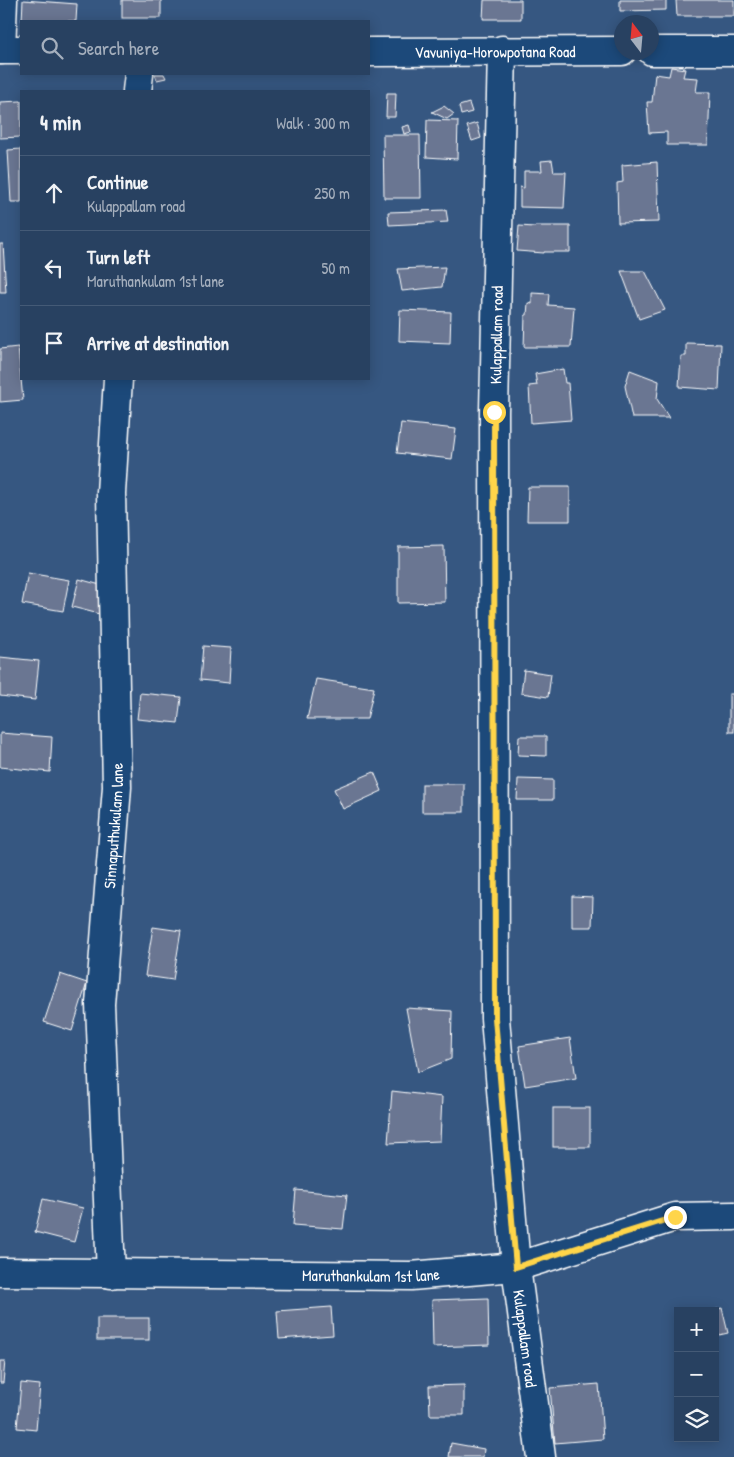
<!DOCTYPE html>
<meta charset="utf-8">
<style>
:root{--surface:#284161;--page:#344c6a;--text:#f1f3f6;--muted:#a5afbd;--line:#445a76}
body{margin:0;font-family:"Patrick Hand",sans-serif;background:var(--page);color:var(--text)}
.controls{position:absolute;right:15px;bottom:15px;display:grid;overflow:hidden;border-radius:0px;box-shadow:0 2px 12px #0003}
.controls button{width:45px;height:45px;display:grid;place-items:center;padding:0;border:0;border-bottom:1px solid var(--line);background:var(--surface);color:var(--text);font:25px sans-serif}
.compass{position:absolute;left:614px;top:15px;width:45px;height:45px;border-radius:50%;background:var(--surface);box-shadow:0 2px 12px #0003;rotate:344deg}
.stop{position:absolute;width:15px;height:15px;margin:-11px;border:4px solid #ffd54a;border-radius:50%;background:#fff}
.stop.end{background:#ffd54a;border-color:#fff;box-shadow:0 1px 5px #0008}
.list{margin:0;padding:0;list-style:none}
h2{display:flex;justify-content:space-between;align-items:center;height:65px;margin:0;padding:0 20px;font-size:21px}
h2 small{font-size:16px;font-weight:400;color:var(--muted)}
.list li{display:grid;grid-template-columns:32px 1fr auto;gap:15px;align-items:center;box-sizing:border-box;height:75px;padding:0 20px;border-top:1px solid var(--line)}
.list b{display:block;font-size:19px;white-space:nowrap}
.list p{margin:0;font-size:16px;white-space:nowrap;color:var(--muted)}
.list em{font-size:16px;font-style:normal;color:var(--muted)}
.icon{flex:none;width:28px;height:28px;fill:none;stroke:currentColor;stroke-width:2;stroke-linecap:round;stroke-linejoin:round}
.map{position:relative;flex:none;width:734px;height:1457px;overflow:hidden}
.search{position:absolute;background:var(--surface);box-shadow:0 2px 12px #0003;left:20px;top:20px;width:350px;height:55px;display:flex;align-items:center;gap:12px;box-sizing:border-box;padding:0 18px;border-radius:0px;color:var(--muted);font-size:19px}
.panel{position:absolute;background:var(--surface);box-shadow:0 2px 12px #0003;left:20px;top:90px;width:350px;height:290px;border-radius:0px}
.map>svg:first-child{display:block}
</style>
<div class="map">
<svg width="734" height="1457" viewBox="0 0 734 1457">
<rect width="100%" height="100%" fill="#365781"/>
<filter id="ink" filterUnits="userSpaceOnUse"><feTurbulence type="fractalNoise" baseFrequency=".02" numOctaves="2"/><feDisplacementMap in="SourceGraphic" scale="10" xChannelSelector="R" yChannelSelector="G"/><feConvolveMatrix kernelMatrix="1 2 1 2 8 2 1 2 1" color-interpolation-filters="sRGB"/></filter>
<g filter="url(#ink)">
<g fill="#6b7692" stroke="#fff">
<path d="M23 0 77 4 76 21H22Z"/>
<rect x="122" y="0" width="39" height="18"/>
<path d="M484 0H521V19H483Z"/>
<path d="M620 0H666V10L620 11Z"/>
<path d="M676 0H734V16H677Z"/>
<path d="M671 67 685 69 683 77 698 78 696 92H710L708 145H667V132L649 133 647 102H652L655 74 669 76Z"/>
<path d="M155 74H164L166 78 157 80Z"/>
<path d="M387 93H396L395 117H386Z"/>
<path d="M21 101V137L0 138V102Z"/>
<path d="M469 103 472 112 461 115 459 106Z"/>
<path d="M444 106 454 114 447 119 432 112Z"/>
<path d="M427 120 458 121 457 159 426 157Z"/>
<path d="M477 123 481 138 472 141 467 126Z"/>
<path d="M409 125 411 132 404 134 402 127Z"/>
<path d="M383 135H420L421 198H384Z"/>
<path d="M21 149V202H11L8 150Z"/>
<path d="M552 160 554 172H566L564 208 520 207V187L524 188V171H542L541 161Z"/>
<path d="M657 162 659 222 618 223 617 183 623 182 622 165Z"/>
<path d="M446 210 448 222 389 225 388 212Z"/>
<path d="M519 226 535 227V226H570V252H544V253L517 251Z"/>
<path d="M0 244H3L6 292H0Z"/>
<path d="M445 267 442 287 402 291 398 269Z"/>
<path d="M621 271H645L665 310 639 319Z"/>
<path d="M532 293 549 294 548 305 574 307 571 347H524L525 315H527L528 303 532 304Z"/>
<path d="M400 310 451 312 450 343 399 341Z"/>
<path d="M686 343 721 344 719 390 679 387 681 356H686Z"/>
<path d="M18 347 23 400 0 402V349Z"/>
<path d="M563 369 565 383H568L571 420 531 423 529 386 537 385 535 374Z"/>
<path d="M630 370 659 381 657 399 669 418H632L625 386Z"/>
<path d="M401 423 456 429 452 459 397 453Z"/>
<path d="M528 487H570V521H527Z"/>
<path d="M444 546 445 602 398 603V547Z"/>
<path d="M28 573 69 580 63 611 22 604Z"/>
<path d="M79 579 111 588 103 615 72 607Z"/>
<path d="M203 646 231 648 229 683 200 680Z"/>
<path d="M0 657 39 661 35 700 0 696Z"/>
<path d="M524 670 551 674 548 697 521 693Z"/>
<path d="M316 679 374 688 367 719H307Z"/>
<path d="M140 693 181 697 178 723 137 719Z"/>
<rect x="729" y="694" width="5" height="38"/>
<path d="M0 733 52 737 50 772 0 767Z"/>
<path d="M519 736H546V756L518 755Z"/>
<path d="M374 772 382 791 343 809 334 789Z"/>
<path d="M518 779 553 780V800H517Z"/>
<rect x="422" y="784" width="42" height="28"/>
<path d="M572 896 593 897 592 927H572Z"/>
<path d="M153 927 181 931 173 980 145 976Z"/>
<path d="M60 974 87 983 72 1031 44 1022Z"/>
<path d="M406 1008 452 1011 451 1059 418 1072Z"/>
<path d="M570 1038 576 1078 525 1086 519 1046Z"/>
<path d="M392 1091 442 1097 440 1141 388 1143Z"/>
<rect x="553" y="1108" width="37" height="39"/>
<path d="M296 1190 347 1195 343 1229 293 1225Z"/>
<path d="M43 1199 83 1208 74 1242 35 1232Z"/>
<path d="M488 1298 489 1345 433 1347 432 1300Z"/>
<path d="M331 1307 333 1335 279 1339 277 1311Z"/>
<path d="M722 1308 728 1333 715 1336V1311H710Z"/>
<rect x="97" y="1318" width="52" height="22"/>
<path d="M0 1361H5L3 1383H0Z"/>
<path d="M21 1383 40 1385 36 1430 17 1428Z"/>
<path d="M599 1384 603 1439 555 1443 550 1388Z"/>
<path d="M464 1385V1415H430L429 1386Z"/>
<path d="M451 1443 484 1449 483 1457H449Z"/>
</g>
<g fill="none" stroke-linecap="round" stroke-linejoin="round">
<g stroke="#fff" stroke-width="31">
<g id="minor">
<path d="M1 50 3 0"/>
<path id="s1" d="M502 50 494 412 495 1018 516 1267 541 1457"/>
<path d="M137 91 139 74"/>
<path id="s2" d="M0 1272 411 1276 516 1267 675 1217 734 1216"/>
<path id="s3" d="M111 1274 100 1004 117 787 111 493 118 379"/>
</g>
</g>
<g stroke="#fff" stroke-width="31">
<g id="highway">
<path d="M0 50H21"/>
<path d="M652 51H734"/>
<path id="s4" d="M369 52 622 51"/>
</g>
</g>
<use href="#minor" stroke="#1f4a7a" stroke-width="28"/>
<use href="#highway" stroke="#1f4a7a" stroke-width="28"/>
</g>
</g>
<g fill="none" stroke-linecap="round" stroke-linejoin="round" filter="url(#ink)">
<path stroke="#ffd54a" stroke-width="6" d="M494 412 495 1018 516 1267 675 1217"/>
</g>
<g text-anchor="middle" stroke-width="5" stroke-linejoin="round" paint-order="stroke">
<g font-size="16" fill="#fff" stroke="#1f4a7a">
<text dy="6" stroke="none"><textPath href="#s4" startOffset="126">Vavuniya-Horowpotana Road</textPath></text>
<text transform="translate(496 335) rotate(-89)" y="6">Kulappallam road</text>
<text dy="6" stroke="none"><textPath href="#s3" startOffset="449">Sinnaputhukulam lane</textPath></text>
<text dy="6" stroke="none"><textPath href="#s2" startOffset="371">Maruthankulam 1st lane</textPath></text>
<text dy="6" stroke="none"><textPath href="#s1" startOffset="1290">Kulappallam road</textPath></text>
</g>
</g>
</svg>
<div class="controls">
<button>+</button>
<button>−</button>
<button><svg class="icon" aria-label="layers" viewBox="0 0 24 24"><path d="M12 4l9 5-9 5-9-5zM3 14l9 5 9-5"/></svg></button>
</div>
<svg class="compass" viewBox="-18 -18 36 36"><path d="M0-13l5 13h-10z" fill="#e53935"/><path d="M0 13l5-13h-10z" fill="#a5afbd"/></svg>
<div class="stop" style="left:494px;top:412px"></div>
<div class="stop end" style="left:675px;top:1217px"></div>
<div class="search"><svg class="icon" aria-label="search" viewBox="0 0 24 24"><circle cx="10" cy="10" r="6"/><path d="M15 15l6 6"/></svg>Search here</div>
<section class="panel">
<h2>4 min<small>Walk · 300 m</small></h2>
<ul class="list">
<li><svg class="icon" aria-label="ahead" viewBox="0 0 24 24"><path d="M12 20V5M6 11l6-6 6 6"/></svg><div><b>Continue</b><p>Kulappallam road</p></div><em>250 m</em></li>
<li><svg class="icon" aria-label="left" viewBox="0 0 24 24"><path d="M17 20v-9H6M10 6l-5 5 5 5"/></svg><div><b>Turn left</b><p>Maruthankulam 1st lane</p></div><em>50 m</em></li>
<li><svg class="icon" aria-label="arrive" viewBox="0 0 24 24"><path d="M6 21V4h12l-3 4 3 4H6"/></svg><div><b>Arrive at destination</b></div></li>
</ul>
</section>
</div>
